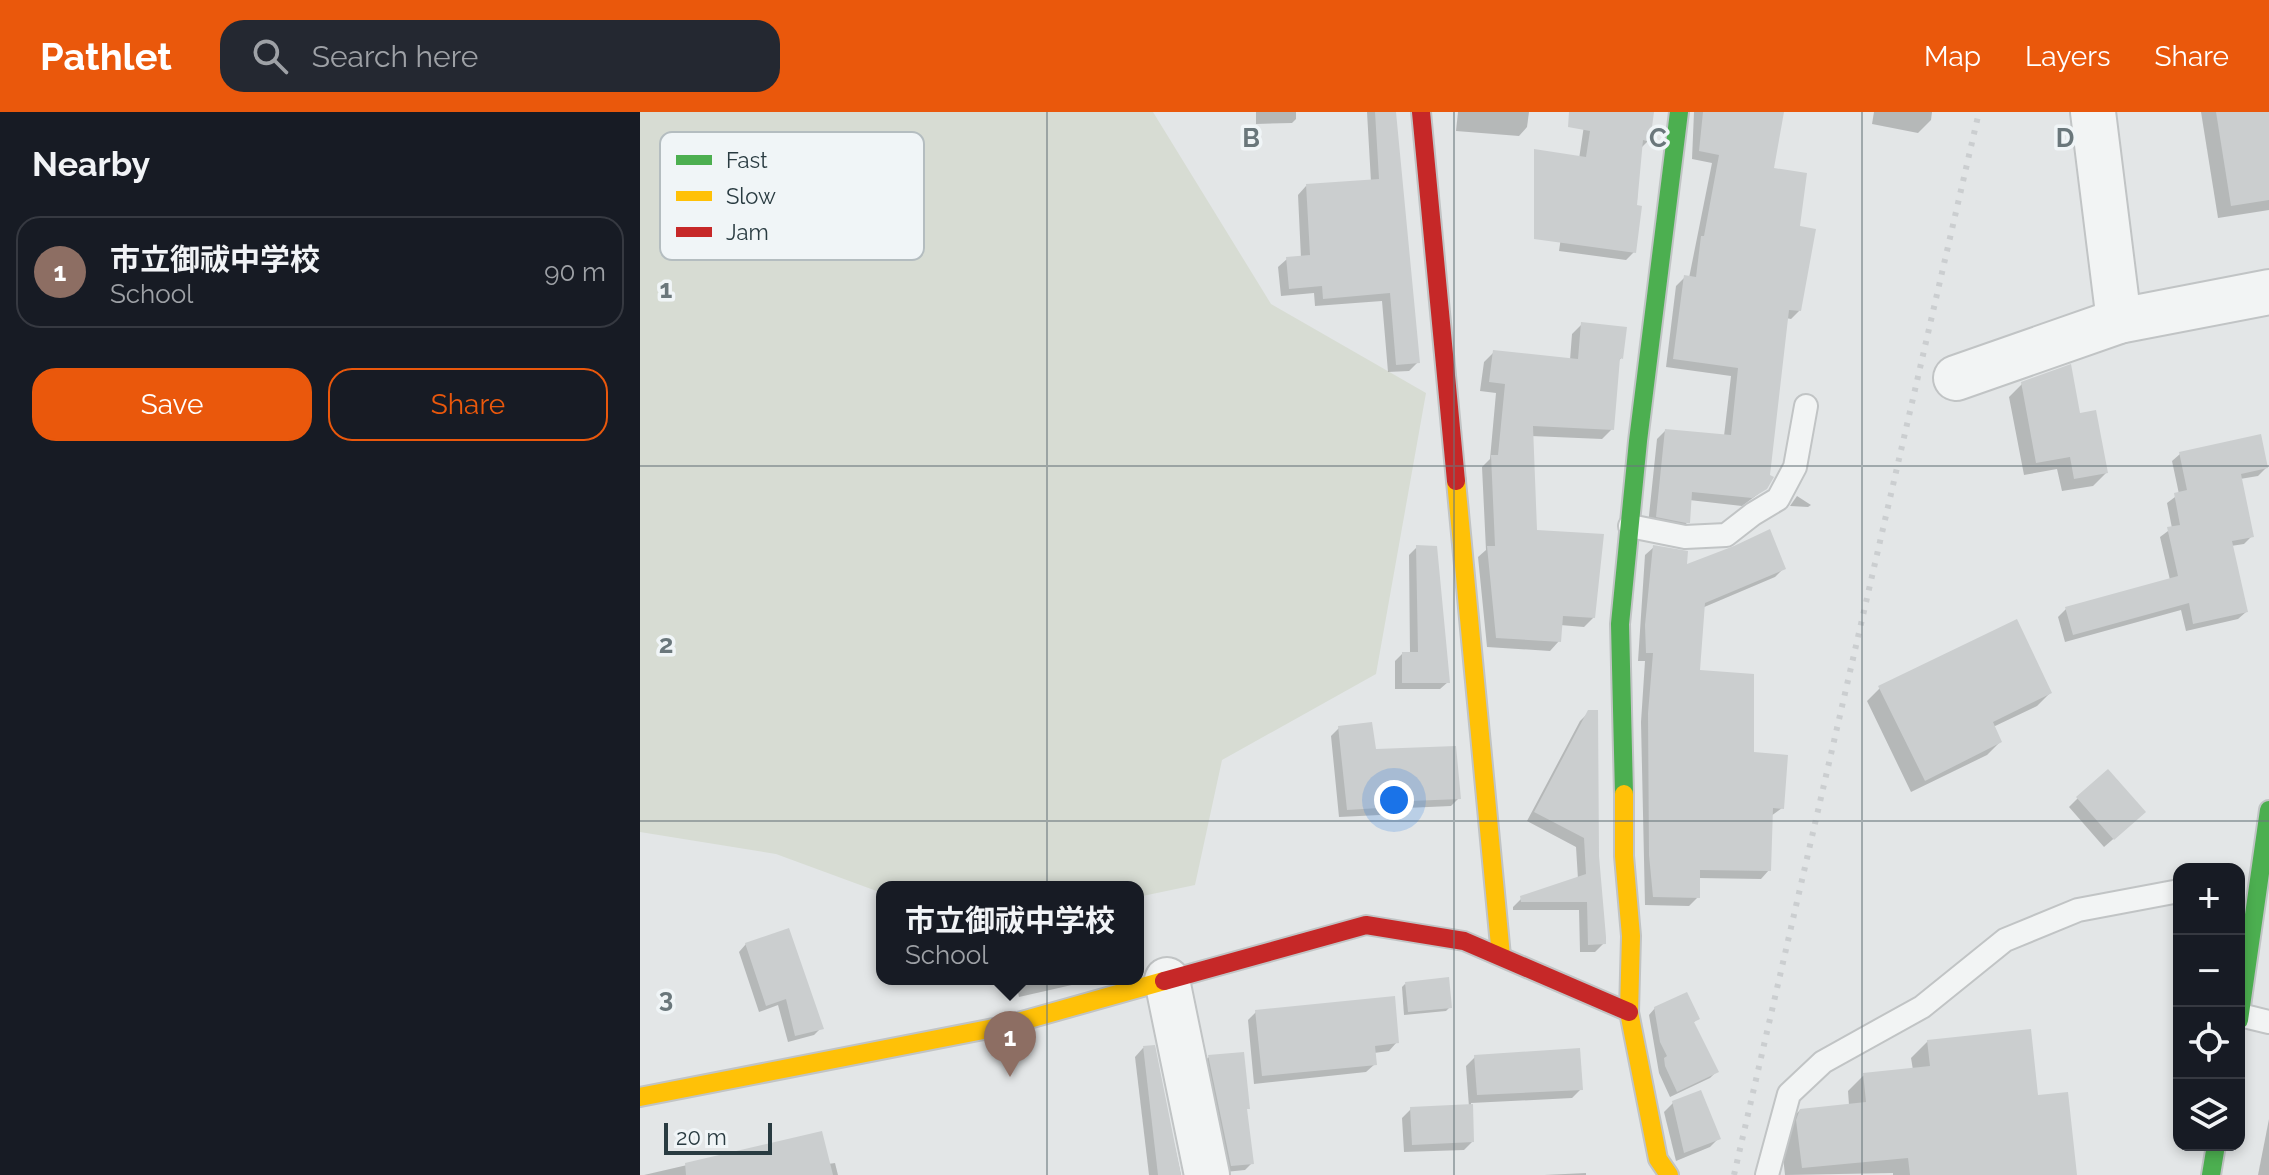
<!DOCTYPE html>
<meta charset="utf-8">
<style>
:root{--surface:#171b24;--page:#242831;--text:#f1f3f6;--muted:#9ea1a6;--line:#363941;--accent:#ea580c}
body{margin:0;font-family:Raleway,"Noto Sans JP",sans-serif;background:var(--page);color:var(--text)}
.controls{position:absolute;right:24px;bottom:24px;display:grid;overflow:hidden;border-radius:16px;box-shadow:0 4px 12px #0003}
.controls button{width:72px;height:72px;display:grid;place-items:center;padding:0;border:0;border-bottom:2px solid var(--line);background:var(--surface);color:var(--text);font:40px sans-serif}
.scale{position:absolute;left:24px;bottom:20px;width:108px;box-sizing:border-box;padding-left:8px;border:4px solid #293b41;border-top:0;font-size:22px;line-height:28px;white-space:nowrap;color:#293b41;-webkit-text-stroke:6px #f0f5f7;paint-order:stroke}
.you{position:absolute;left:754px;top:688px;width:28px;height:28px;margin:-20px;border:6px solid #fff;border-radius:50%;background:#1a73e8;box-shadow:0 0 0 12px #1a73e833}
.badge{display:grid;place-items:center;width:52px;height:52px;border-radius:50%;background:var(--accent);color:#fff;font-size:26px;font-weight:700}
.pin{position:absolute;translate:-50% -66px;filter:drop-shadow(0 2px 4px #0008)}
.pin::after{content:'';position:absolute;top:42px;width:28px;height:24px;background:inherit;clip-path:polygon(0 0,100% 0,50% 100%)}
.popup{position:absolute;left:236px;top:769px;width:268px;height:104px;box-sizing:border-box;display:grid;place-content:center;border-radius:16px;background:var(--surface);filter:drop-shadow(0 2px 6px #0005);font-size:26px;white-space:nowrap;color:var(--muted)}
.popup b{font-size:30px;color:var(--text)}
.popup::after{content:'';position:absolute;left:50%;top:100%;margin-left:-16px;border:16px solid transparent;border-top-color:var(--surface)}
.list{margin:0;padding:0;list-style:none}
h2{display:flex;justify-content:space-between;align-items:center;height:104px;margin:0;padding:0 32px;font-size:34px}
h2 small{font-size:26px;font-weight:400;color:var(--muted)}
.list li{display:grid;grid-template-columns:52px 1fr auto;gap:24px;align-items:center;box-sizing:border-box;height:112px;margin:0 16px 16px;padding:0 16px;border:2px solid var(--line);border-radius:24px}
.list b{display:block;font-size:30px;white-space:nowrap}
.list p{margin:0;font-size:26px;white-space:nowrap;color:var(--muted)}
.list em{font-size:26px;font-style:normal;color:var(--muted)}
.actions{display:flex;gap:16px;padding:24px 32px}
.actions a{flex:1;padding:18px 0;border:2px solid var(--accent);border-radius:24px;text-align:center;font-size:28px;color:var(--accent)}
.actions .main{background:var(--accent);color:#fff}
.icon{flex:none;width:44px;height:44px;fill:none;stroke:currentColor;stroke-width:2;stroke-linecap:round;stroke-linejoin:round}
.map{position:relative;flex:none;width:1629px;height:1063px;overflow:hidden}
header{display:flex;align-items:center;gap:48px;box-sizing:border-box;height:112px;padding:0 40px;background:var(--accent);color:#fff}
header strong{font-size:38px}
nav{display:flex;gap:44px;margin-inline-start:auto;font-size:28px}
.search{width:560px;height:72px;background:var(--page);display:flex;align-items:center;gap:20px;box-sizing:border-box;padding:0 28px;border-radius:24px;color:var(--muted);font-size:30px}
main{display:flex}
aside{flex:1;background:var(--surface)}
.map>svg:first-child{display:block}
</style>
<header>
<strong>Pathlet</strong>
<div class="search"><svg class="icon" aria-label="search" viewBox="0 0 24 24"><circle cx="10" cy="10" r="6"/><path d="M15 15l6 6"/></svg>Search here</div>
<nav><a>Map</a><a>Layers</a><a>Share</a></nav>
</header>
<main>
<aside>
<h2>Nearby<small></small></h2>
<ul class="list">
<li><span class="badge" style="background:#8d6e63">1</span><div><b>市立御祓中学校</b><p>School</p></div><em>90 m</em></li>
</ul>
<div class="actions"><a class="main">Save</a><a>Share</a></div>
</aside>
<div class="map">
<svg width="1629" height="1063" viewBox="0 0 1629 1063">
<rect width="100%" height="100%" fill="#e3e6e7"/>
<path fill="#d7dcd3" d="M0 0H513L631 192 786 281 736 562 582 648 555 773 498 785V775H242V781L136 742 0 720Z"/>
<g fill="#0003">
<path d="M616 0H656V7L652 11 616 12Z"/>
<path d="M727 0H755L778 250 769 259 748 260 742 189 675 194 674 181 641 184 638 155 647 147 661 146 658 83 666 74 731 70Z"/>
<path d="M818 0H889L887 15 879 24 816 19Z"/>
<path d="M946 0H1012L1008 29 1000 37 994 140 986 148 919 139 931 55 939 47Z"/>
<path d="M1054 0H1140L1131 58 1158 115 1160 198 1151 207 1146 206 1126 376 1102 394 1049 388 1048 410 1039 418 1008 413 1017 327 1025 319 1084 324 1091 264 1026 255 1036 174 1045 165 1049 166 1072 51 1052 47Z"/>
<path d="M1234 0H1292L1291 8 1278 21 1232 12Z"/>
<path d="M1561 0H1629V98L1578 106Z"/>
<path d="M942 212 981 246 978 250 972 317 962 327 891 324 895 420 954 505 944 515 920 513 919 529 910 539 847 535 838 445 846 438 842 355 850 347 856 281 840 279 844 250 854 240 930 248 932 222Z"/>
<path d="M1382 272 1439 303 1466 361 1453 374 1422 379 1417 357 1384 363 1369 285Z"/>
<path d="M1540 342 1626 356 1618 364 1600 367 1612 424 1604 432 1591 434 1606 500 1598 507 1546 519 1541 498 1425 530 1418 505 1426 497 1530 468 1520 425 1532 416 1527 391 1539 382 1532 349Z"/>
<path d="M1157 384 1171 393 1168 395 1150 394Z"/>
<path d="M777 435 808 570 800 577H755V549L762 542H770L769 443Z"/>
<path d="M1014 435 1044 455 1144 456 1135 465 1062 496 1058 560 1112 641 1142 696 1131 704 1129 758 1121 767 1058 766V785L1049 794 1005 793 1001 610 1005 549H998L1005 443Z"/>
<path d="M1240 576 1410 581 1397 594 1353 615 1360 630 1347 643 1271 680 1227 589Z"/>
<path d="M949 600 964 831 955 840H940L939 798H873V795L882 786 938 767 936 735 887 709 940 609Z"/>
<path d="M699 616 819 686 811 694 766 696 760 702 699 705 691 624Z"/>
<path d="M1438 686 1494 709 1464 735 1429 695Z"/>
<path d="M106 832 181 916 174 923 148 930 138 893 119 900 99 840Z"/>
<path d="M375 867H449L445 870 379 885Z"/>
<path d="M765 872 810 895 806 899 764 903 762 875Z"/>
<path d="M1015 896 1057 907 1053 911 1076 960 1070 966 1030 985 1019 961 1009 903Z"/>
<path d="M616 900 757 930 749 939 734 941 735 952 726 960 614 972 608 908Z"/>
<path d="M1288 929 1396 986 1435 1063H1253V1061L1145 1063 1141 1026 1144 1015 1160 998 1209 993 1208 979 1224 963 1273 958 1271 946Z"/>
<path d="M513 935 541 1063H509L495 945 503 936Z"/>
<path d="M569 945 612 1051 605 1058 585 1060 562 951Z"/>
<path d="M835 945 941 977 932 986 831 991 832 1030 824 1038 764 1040 762 1006 771 997 829 995 826 954Z"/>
<path d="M1033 991 1078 1027 1070 1035 1036 1049 1024 1000Z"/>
<path d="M1629 1007V1063H1618Z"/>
<path d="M181 1022 188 1052 195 1051 198 1063H4Z"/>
<path d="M946 1061V1063H904Z"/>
</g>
<g fill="#cbcecf">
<path d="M735 0H756L780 251 756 253 750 181 683 187 682 174 649 177 646 145 670 143 666 72 739 67Z"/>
<path d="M929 0H1014L1010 30 1003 28 997 93 1002 94 996 141 894 127V37L946 45 950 19 928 15Z"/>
<path d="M1063 0H1144L1134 56 1167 61 1160 114 1176 117 1161 199 1149 198 1130 363 1134 365 1127 377 1112 386 1052 380 1050 411H1046L1016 405 1025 317 1091 323 1098 256 1033 247 1044 163 1056 165 1061 124H1064L1079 43 1059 39Z"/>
<path d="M1576 0H1629V88L1591 94Z"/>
<path d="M941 210 987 215 983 247 980 246 974 318 893 314 897 418 964 422 955 506 923 504 921 530 856 526 847 434H855L851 343H858L865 272 849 270 853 238 938 247Z"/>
<path d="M1431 252 1440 301 1456 298 1468 361 1434 367 1430 345 1396 351 1381 270Z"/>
<path d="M1621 322 1628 356 1601 362 1614 425 1592 429 1608 500 1553 512 1549 491 1433 523 1425 495 1538 464 1527 415 1540 413 1534 381 1547 378 1539 340Z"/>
<path d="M1130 417 1146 457 1065 491 1060 558 1114 562V640L1148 643 1144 697 1133 696 1131 759 1060 758V786L1013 785 1009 743 1008 601 1013 541H1006L1005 513 1013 433 1048 439 1047 452 1094 434Z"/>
<path d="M776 433 797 434 810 571H762V540H778Z"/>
<path d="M1377 507 1412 581 1353 610 1362 630 1285 669 1238 574Z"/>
<path d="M948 598H958L959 744 966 825V832L948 833 947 790H881L880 784 946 762 944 726 894 700Z"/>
<path d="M732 610 736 637 816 634 821 687 770 689V694L707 698 698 614Z"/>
<path d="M1468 657 1506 700 1474 728 1436 685Z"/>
<path d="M149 816 184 917 155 924 146 887 126 894 105 831Z"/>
<path d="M809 865 812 896 768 900 765 870Z"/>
<path d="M1047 880 1060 907 1054 910 1079 960 1037 980 1025 954 1024 946 1027 944 1020 930 1014 895Z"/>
<path d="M755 884 759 931 735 934 737 953 622 964 615 898Z"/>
<path d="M1391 917 1398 983 1428 980 1437 1063H1270L1268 1046 1162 1056 1156 1008 1160 997 1226 990 1223 961 1290 954 1287 928Z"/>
<path d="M515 933 541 1063H518L503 934Z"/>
<path d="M940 936 943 978 837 983 834 943Z"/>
<path d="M604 940 610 997H607L614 1052 591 1054 568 943Z"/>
<path d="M1061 978 1081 1027 1044 1041 1032 989Z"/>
<path d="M833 992 834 1030 772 1033 770 995Z"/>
<path d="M182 1019 193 1063H46L45 1051Z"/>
</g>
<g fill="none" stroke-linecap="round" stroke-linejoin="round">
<g stroke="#c1c4c5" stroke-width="26">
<g id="lane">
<path d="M990 414 1045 425 1086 423 1113 402 1138 387 1155 355 1166 294"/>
<path d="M1600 903 1629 910"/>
<path d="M1127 1063 1149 982 1183 950 1282 895 1365 828 1438 798 1539 779"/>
</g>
</g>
<g stroke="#c1c4c5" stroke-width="48">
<g id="street">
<path d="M1453 0 1479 209"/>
<path d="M1316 266 1479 209 1629 180"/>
<path d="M527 868 567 1063"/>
</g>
</g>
<g stroke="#c1c4c5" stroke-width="22">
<g id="fast">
<path d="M984 682 980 512 998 329 1039 0"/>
<path d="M1599 908 1629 698"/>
<path d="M1571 1063 1576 1033"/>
</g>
</g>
<g stroke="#c1c4c5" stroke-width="22">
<g id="slow">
<path d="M816 369 861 844"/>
<path d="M984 682V744L991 824 989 900 1018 1047 1029 1063"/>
<path d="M0 985 364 914 524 869"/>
</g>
</g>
<g stroke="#c1c4c5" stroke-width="22">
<g id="jam">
<path d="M781 0 816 369"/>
<path d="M524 869 726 813 824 829 989 900"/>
</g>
</g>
<use href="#lane" stroke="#f2f4f4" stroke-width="22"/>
<use href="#street" stroke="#f2f4f4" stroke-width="44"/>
<use href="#fast" stroke="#4caf50" stroke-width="18"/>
<use href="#slow" stroke="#ffc107" stroke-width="18"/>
<use href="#jam" stroke="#c62828" stroke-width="18"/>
<path stroke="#cbced0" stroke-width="6" stroke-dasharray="4 8" stroke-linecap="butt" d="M1094 1063 1339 0"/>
</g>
<path fill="none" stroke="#6a777b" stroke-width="2" stroke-opacity="0.55" d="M407 0V1063M814 0V1063M1222 0V1063M0 354H1629M0 709H1629"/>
<rect x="20" y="20" width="264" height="128" rx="12" fill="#f0f5f7" stroke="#b4bdc0" stroke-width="2"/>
<rect x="36" y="43" width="36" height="10" fill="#4caf50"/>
<rect x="36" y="79" width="36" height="10" fill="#ffc107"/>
<rect x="36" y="115" width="36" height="10" fill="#c62828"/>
<g font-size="22" fill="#293b41">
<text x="86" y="56">Fast</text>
<text x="86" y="92">Slow</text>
<text x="86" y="128">Jam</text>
</g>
<g font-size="26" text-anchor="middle" font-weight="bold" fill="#6a777b" stroke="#f0f5f7" stroke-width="7" stroke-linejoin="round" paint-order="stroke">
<text x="611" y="35">B</text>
<text x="1018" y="35">C</text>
<text x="1425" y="35">D</text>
<text x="26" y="186">1</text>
<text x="26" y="541">2</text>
<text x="26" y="895">3</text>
</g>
</svg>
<div class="controls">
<button>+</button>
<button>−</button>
<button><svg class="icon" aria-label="locate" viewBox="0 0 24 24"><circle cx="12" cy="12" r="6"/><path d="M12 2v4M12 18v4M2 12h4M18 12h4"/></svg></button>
<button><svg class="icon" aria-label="layers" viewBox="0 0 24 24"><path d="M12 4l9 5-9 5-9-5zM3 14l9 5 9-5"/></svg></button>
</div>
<div class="scale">20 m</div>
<div class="you"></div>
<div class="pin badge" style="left:370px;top:965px;background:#8d6e63">1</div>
<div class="popup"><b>市立御祓中学校</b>School</div>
</div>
</main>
